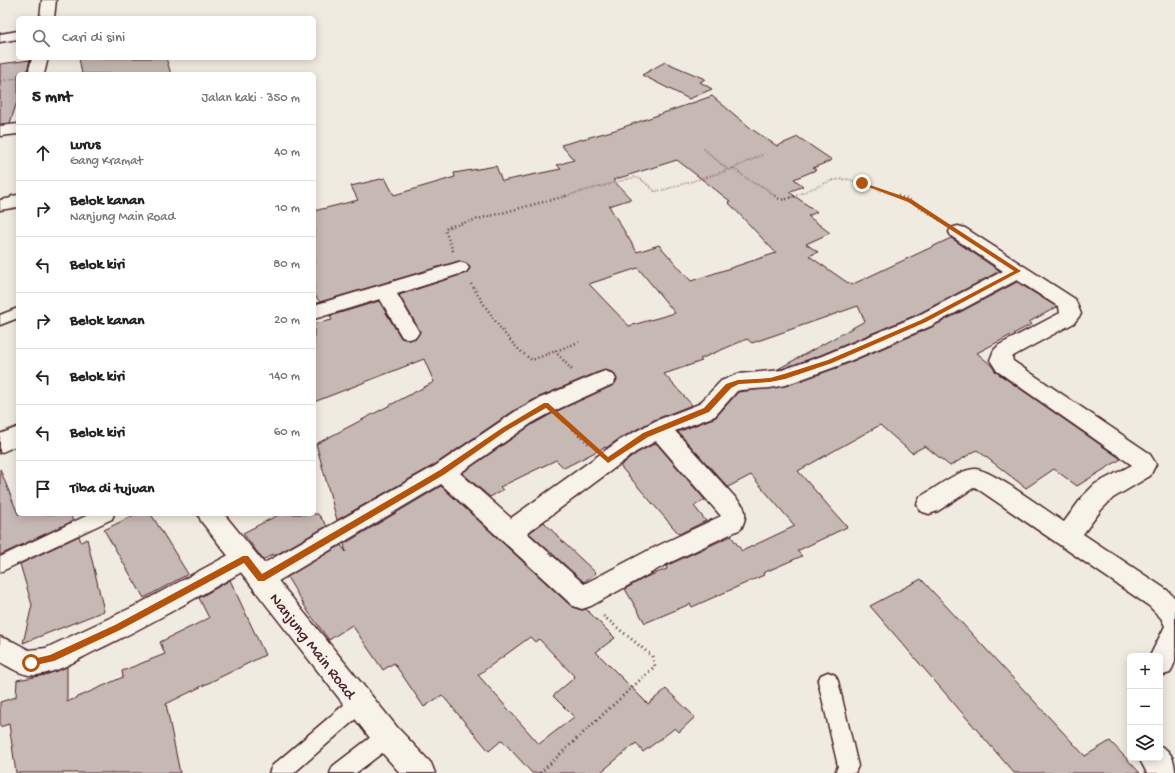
<!DOCTYPE html>
<html lang="id">
<meta charset="utf-8">
<style>
:root{--surface:#fff;--page:#f2f2f2;--text:#222;--muted:#767676;--line:#e0e0e0}
body{margin:0;font-family:"Gochi Hand",sans-serif;background:var(--page);color:var(--text)}
.controls{position:absolute;right:12px;bottom:12px;display:grid;overflow:hidden;border-radius:6px;box-shadow:0 2px 10px #0003}
.controls button{width:36px;height:36px;display:grid;place-items:center;padding:0;border:0;border-bottom:1px solid var(--line);background:var(--surface);color:var(--text);font:20px sans-serif}
.stop{position:absolute;width:12px;height:12px;margin:-9px;border:3px solid #b45309;border-radius:50%;background:#fff}
.stop.end{background:#b45309;border-color:#fff;box-shadow:0 1px 4px #0008}
.list{margin:0;padding:0;list-style:none}
h2{display:flex;justify-content:space-between;align-items:center;height:52px;margin:0;padding:0 16px;font-size:17px}
h2 small{font-size:13px;font-weight:400;color:var(--muted)}
.list li{display:grid;grid-template-columns:26px 1fr auto;gap:12px;align-items:center;box-sizing:border-box;height:56px;padding:0 16px;border-top:1px solid var(--line)}
.list b{display:block;font-size:15px;white-space:nowrap}
.list p{margin:0;font-size:13px;white-space:nowrap;color:var(--muted)}
.list em{font-size:13px;font-style:normal;color:var(--muted)}
.icon{flex:none;width:22px;height:22px;fill:none;stroke:currentColor;stroke-width:2;stroke-linecap:round;stroke-linejoin:round}
.map{position:relative;flex:none;width:1175px;height:773px;overflow:hidden}
.search{position:absolute;background:var(--surface);box-shadow:0 2px 10px #0003;left:16px;top:16px;width:300px;height:44px;display:flex;align-items:center;gap:10px;box-sizing:border-box;padding:0 14px;border-radius:6px;color:var(--muted);font-size:15px}
.panel{position:absolute;background:var(--surface);box-shadow:0 2px 10px #0003;left:16px;top:72px;width:300px;height:444px;border-radius:6px}
.map>svg:first-child{display:block}
</style>
<div class="map">
<svg width="1175" height="773" viewBox="0 0 1175 773">
<rect width="100%" height="100%" fill="#f0ebe0"/>
<filter id="ink" filterUnits="userSpaceOnUse"><feTurbulence type="fractalNoise" baseFrequency=".025" numOctaves="2"/><feDisplacementMap in="SourceGraphic" scale="8" xChannelSelector="R" yChannelSelector="G"/><feConvolveMatrix kernelMatrix="1 2 1 2 8 2 1 2 1" color-interpolation-filters="sRGB"/></filter>
<g filter="url(#ink)">
<g fill="#c6b8b3" stroke="#4a1f2b" fill-rule="evenodd">
<path d="M79 58H166L171 74H82Z"/>
<path d="M30 60 26 74H18V99L10 123 0 124V64Z"/>
<path d="M665 62 705 79 700 82 712 89 689 99 642 75Z"/>
<path d="M712 96 753 130 777 146 798 137 832 160 813 168 816 170 794 179 803 186 789 192 817 212 808 216 830 233 806 244 818 252 809 256 851 285 951 238 1000 271 916 315 821 355 782 369H778L865 321 858 306 752 343 747 339 700 359 702 361 664 374 692 405 654 420 619 439 606 448 605 447 564 468 556 460 500 487 503 490 490 497 462 473 533 424 555 412 614 385 617 380 614 373 606 370 596 373 537 398 515 410 434 465 337 520 316 444 434 382 424 359 314 402V324L332 320 330 316 379 301 401 338 409 340 416 338 420 331 399 295 466 273 470 268 466 263 459 261 320 302 314 294V211L358 200 351 186 385 178 394 195 455 177 454 173 496 166 502 181 561 169 557 165 574 160 561 145 615 130ZM677 160 730 201 728 202 776 253 691 281 659 245 637 252 609 206 631 199 613 180ZM638 268 675 313 629 326 589 284Z"/>
<path d="M1017 282 1057 307 1029 322 1032 324 977 353 991 365 996 372 1121 459 1077 486 1054 469 1026 488 977 450 950 466 925 446 912 453 880 425 798 471 847 527 797 551 802 556 763 573 764 575 692 607 690 604 645 623 625 589 646 577 667 569 666 566 668 565 731 536 742 551 795 526 751 475 728 487 678 432 716 417 738 392 785 386 839 367 932 327Z"/>
<path d="M656 443 705 500 694 506 706 521 679 534 620 466 637 453Z"/>
<path d="M0 469 18 514H70L73 521 0 555Z"/>
<path d="M441 486 572 607 582 610 586 609 615 638 596 652 648 704 666 689 695 717 679 732 675 728 643 752 636 743 600 773H532L502 740 489 751 442 695 424 707 394 663 383 670 352 625 329 640 309 613 287 577 341 545 346 552 344 544ZM530 637 535 642 539 639 575 677 553 696 574 717 539 744 478 675Z"/>
<path d="M136 514H151L188 574 144 598 104 530Z"/>
<path d="M280 514H318L327 526 274 556 273 554 263 560 243 533Z"/>
<path d="M544 522 565 544 596 573 584 582 529 533Z"/>
<path d="M79 536 81 542 87 539 104 611 23 643 32 605 20 564Z"/>
<path d="M921 579 1085 756 1110 741 1140 773H1014L870 606Z"/>
<path d="M230 580 265 655 166 704 180 773H16L9 724 0 727V702L16 697 17 680 45 675 67 667V702L123 677 122 671 165 654 160 642 209 618 199 598Z"/>
</g>
<g fill="none" stroke-linecap="round" stroke-linejoin="round">
<g stroke="#4a1f2b" stroke-width="3">
<g id="service">
<path d="M18 308V318L0 325V315Z"/>
<path d="M90 514H114L112 519 0 572V557Z"/>
<path d="M828 672 835 675 838 681 858 766 855 773H835L838 766 818 681 821 675Z"/>
<path d="M360 694 367 697 370 703 367 709 294 773H269L272 766 353 697Z"/>
<path d="M387 728 394 730 397 737 394 744 356 773H330L333 766 380 730Z"/>
</g>
</g>
<g stroke="#4a1f2b" stroke-width="3">
<g id="minor">
<path d="M18 31V39L0 42V34Z"/>
<path d="M18 124V134L0 136V126Z"/>
<path d="M18 197V207L0 210V200Z"/>
<path d="M958 226 965 228 1075 299 1081 314 1074 323 1015 355 1012 357 1013 361 1149 453 1156 464 1150 476 1113 498 1101 510 1083 534 1167 590 1175 598V662L1170 673 1160 676V656H1150L1165 626 1161 618 1149 606 975 487 938 511 929 514 920 511 917 504 920 497C934 489 959 469 975 469 991 469 1047 511 1064 522L1083 496 1095 484 1132 465 997 371 990 360 994 350 999 345 1060 313 1059 307 1017 280 931 326 838 366 785 385 770 388 741 390 737 391 715 416 675 431 743 506C747 515 745 520 741 529L667 564 591 606 582 609 573 606 441 484 270 586 261 589 252 586 248 578 252 570 435 466 516 411 538 399 597 374 605 371 613 374 616 379 613 384 554 411 532 423 460 473 511 518 620 440 655 421 699 404 721 381 738 374 782 370 822 356 917 316 1003 271 951 236 949 232 951 228ZM656 441 721 516 649 550 584 584 527 533 636 452Z"/>
<path d="M459 262 466 264 469 268 466 272 397 294 419 332 416 337 409 339 402 337 380 299 314 319V305Z"/>
<path d="M18 427V445L0 453V434Z"/>
<path d="M245 548 254 551 258 558 254 565C201 595 148 626 93 652 75 661 56 673 37 675 24 677 11 668 0 662V637L14 642 29 650 46 648 133 607 236 551Z"/>
<path d="M1160 746C1172 751 1175 762 1175 773H1147L1139 758H1160Z"/>
</g>
</g>
<g stroke="#4a1f2b" stroke-width="3">
<g id="primary">
<path d="M42 0H56L54 18H40Z"/>
<path d="M32 58H48L44 74H28Z"/>
<path d="M18 195V207L12 206 9 200 12 196Z"/>
<path d="M198 514H224L397 727 431 763 435 773H400L377 747 201 521Z"/>
</g>
</g>
<g stroke="#4a1f2b" stroke-width="2" stroke-dasharray="0.5 2" stroke-linecap="butt">
<path d="M0 81 18 78"/>
<path d="M704 149 728 170"/>
<path d="M733 168 753 183 764 187 776 197"/>
<path d="M562 197 635 177 642 180 655 191 663 190 729 170 762 155"/>
<path d="M792 197 833 180 848 179 900 197"/>
</g>
<g stroke="#4a1f2b" stroke-width="2.5" stroke-dasharray="1 3" stroke-linecap="butt">
<path d="M775 196C782 202 787 199 795 196"/>
<path d="M898 196 910 200 941 221"/>
<path d="M453 251 445 230 448 227 566 196"/>
<path d="M471 284C487 308 507 344 532 360L579 342"/>
<path d="M555 351 572 370"/>
<path d="M564 421 590 445"/>
</g>
<path stroke="#4a1f2b" stroke-width="3" stroke-dasharray="1 3.5" stroke-linecap="butt" d="M540 773 655 666 652 656 602 615"/>
<use href="#service" fill="#f7f3e8" fill-rule="evenodd"/>
<use href="#minor" fill="#f7f3e8" fill-rule="evenodd"/>
<use href="#primary" fill="#f7f3e8" fill-rule="evenodd"/>
</g>
</g>
<path fill="#b45309" d="M861 182 911 199 1021 271 926 322 832 363 785 379 770 382 739 384 731 388 709 412 648 437 608 463 546 408 506 431 445 474 264 581H258L244 563 120 630 54 661 31 666 29 665V660L50 655 115 625 243 556H248L262 574 440 470 502 428 544 403H548L608 457 643 433 704 408 726 384 738 380 770 378 784 374 828 360 921 320 1014 271 908 202 861 184Z"/>
<g text-anchor="middle" stroke-width="3.5" stroke-linejoin="round" paint-order="stroke">
<g font-size="16" fill="#4a1f2b" stroke="#f7f3e8">
<text transform="translate(314 645) rotate(52)" y="6">Nanjung Main Road</text>
</g>
</g>
</svg>
<div class="controls">
<button>+</button>
<button>−</button>
<button><svg class="icon" aria-label="layers" viewBox="0 0 24 24"><path d="M12 4l9 5-9 5-9-5zM3 14l9 5 9-5"/></svg></button>
</div>
<div class="stop" style="left:31px;top:663px"></div>
<div class="stop end" style="left:862px;top:183px"></div>
<div class="search"><svg class="icon" aria-label="search" viewBox="0 0 24 24"><circle cx="10" cy="10" r="6"/><path d="M15 15l6 6"/></svg>Cari di sini</div>
<section class="panel">
<h2>5 mnt<small>Jalan kaki · 350 m</small></h2>
<ul class="list">
<li><svg class="icon" aria-label="ahead" viewBox="0 0 24 24"><path d="M12 20V5M6 11l6-6 6 6"/></svg><div><b>Lurus</b><p>Gang Kramat</p></div><em>40 m</em></li>
<li><svg class="icon" aria-label="right" viewBox="0 0 24 24"><path d="M7 20v-9h11M14 6l5 5-5 5"/></svg><div><b>Belok kanan</b><p>Nanjung Main Road</p></div><em>10 m</em></li>
<li><svg class="icon" aria-label="left" viewBox="0 0 24 24"><path d="M17 20v-9H6M10 6l-5 5 5 5"/></svg><div><b>Belok kiri</b></div><em>80 m</em></li>
<li><svg class="icon" aria-label="right" viewBox="0 0 24 24"><path d="M7 20v-9h11M14 6l5 5-5 5"/></svg><div><b>Belok kanan</b></div><em>20 m</em></li>
<li><svg class="icon" aria-label="left" viewBox="0 0 24 24"><path d="M17 20v-9H6M10 6l-5 5 5 5"/></svg><div><b>Belok kiri</b></div><em>140 m</em></li>
<li><svg class="icon" aria-label="left" viewBox="0 0 24 24"><path d="M17 20v-9H6M10 6l-5 5 5 5"/></svg><div><b>Belok kiri</b></div><em>60 m</em></li>
<li><svg class="icon" aria-label="arrive" viewBox="0 0 24 24"><path d="M6 21V4h12l-3 4 3 4H6"/></svg><div><b>Tiba di tujuan</b></div></li>
</ul>
</section>
</div>
